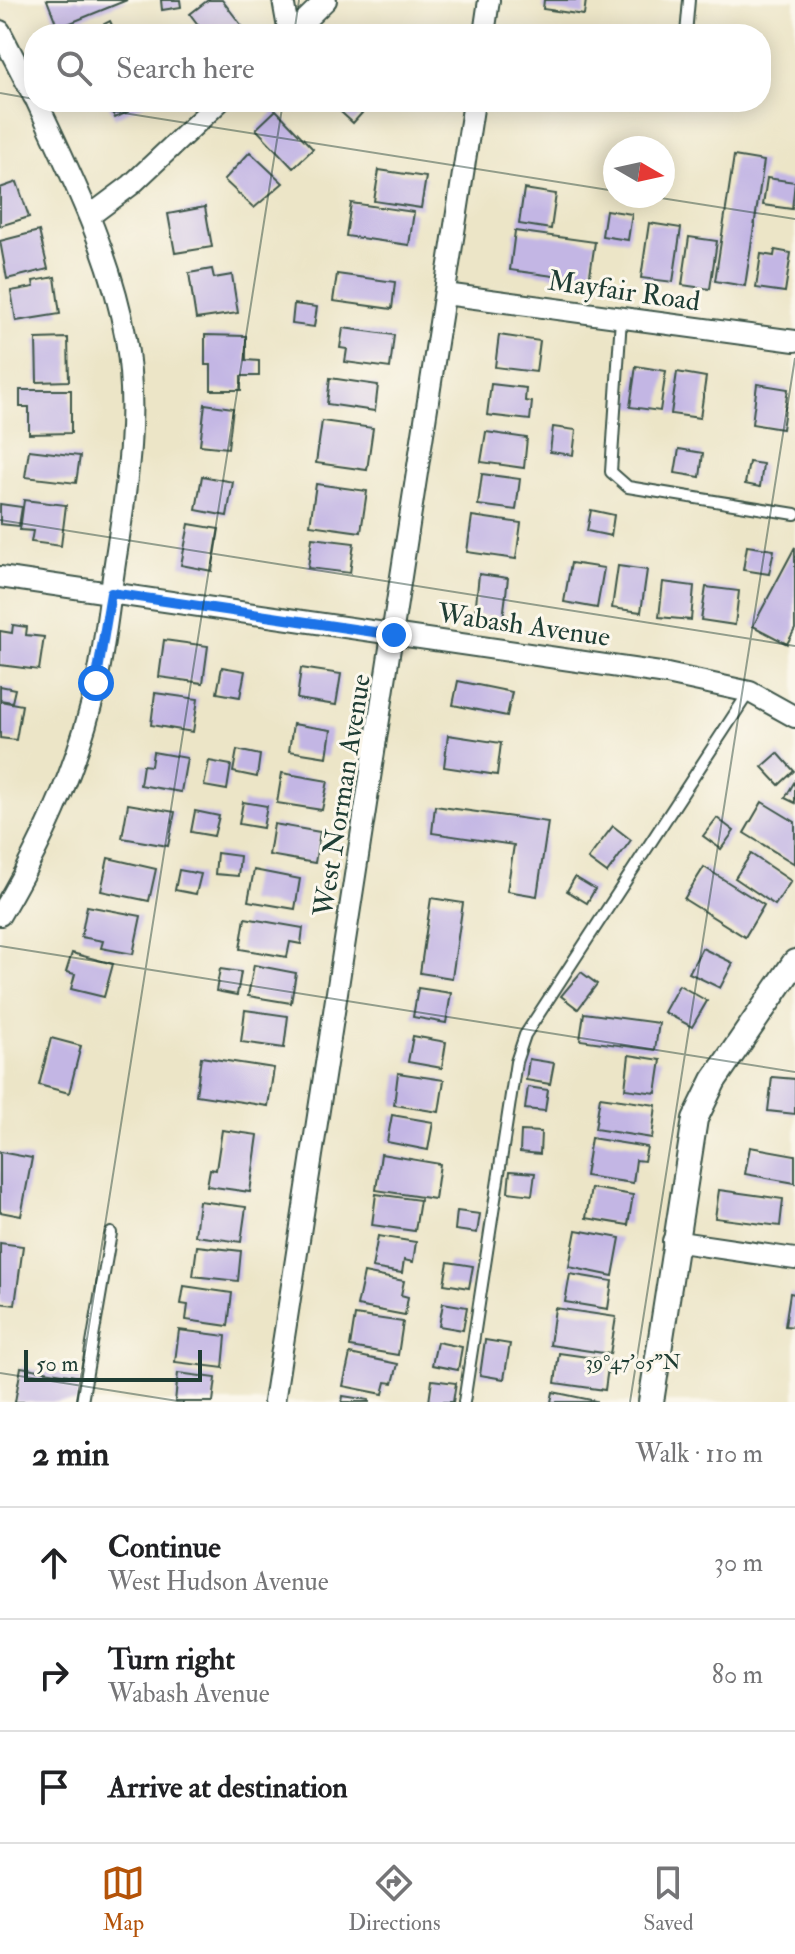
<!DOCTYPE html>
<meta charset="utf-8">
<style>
:root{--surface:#fff;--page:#f2f2f2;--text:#202124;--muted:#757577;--line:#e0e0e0;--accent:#b45309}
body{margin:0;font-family:"IM FELL Double Pica",serif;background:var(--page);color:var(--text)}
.compass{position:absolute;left:603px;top:136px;width:72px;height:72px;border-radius:50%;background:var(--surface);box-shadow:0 4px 20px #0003;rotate:99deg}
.scale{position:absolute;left:24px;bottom:20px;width:178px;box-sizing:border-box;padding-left:8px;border:4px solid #1f3d34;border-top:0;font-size:22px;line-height:28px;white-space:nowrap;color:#1f3d34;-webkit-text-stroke:6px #fbf7ec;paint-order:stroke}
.stop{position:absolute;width:24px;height:24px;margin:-18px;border:6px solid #1a73e8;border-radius:50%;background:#fff}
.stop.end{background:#1a73e8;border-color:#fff;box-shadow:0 2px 8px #0008}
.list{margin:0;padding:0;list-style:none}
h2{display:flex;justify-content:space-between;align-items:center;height:104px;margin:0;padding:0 32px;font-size:34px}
h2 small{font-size:26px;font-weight:400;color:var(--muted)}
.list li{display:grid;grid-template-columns:52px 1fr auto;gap:24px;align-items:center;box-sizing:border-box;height:112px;padding:0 32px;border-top:2px solid var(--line)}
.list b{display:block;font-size:30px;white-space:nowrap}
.list p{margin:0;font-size:26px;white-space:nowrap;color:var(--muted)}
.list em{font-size:26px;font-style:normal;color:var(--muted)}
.icon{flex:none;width:44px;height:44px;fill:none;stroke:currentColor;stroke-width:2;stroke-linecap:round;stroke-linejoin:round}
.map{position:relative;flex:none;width:795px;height:1402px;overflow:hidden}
.search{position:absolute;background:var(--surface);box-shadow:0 4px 20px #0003;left:24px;right:24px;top:24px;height:88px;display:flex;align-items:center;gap:20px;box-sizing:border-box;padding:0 28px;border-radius:32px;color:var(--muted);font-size:30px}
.sheet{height:440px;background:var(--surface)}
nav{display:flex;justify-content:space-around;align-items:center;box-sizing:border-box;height:112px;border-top:2px solid var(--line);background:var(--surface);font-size:22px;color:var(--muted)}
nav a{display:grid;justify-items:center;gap:4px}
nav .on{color:var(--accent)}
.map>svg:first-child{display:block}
</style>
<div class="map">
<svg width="795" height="1402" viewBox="0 0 795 1402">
<rect width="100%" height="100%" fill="#fbf7ec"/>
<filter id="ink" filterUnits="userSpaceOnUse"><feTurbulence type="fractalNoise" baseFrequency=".0125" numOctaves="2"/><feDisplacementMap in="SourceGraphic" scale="16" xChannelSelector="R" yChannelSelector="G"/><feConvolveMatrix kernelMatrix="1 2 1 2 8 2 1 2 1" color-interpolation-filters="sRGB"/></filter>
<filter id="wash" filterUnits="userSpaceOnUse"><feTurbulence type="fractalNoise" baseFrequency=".006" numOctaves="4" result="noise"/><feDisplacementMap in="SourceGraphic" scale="32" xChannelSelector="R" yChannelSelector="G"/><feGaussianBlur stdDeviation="1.8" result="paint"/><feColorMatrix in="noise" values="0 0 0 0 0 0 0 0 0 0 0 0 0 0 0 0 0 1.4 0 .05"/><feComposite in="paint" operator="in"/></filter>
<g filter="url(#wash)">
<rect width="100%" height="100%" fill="#ece5c7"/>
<g id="blocks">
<g fill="#c3b6e4">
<path d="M47 0H127L58 28Z"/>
<path d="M161 0H180L181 7 162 10Z"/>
<path d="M208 0H222L242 26 232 34H205L190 14Z"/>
<path d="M544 0H586L584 15 543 9Z"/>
<path d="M110 21 116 34H85Z"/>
<path d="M107 102H149L115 118Z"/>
<path d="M330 102H372L353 123Z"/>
<path d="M276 110 313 149 293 168 256 129Z"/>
<path d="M250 152 283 183 254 208 224 180Z"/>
<path d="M734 156 764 161 745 286 715 281Z"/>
<path d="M379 170 426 177 421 208 374 201Z"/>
<path d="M767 178 795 182 792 209 763 205Z"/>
<path d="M17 182 29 217 0 226V188Z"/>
<path d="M524 189 556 194 551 229 519 224Z"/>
<path d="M351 203 414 212 409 245 346 236Z"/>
<path d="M205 207 212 247 175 253 168 214Z"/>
<path d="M606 210 632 214 628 240 602 236Z"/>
<path d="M649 223 681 228 673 282 641 278Z"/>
<path d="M39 231 48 269 7 279 0 241Z"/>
<path d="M515 231 595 242 589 281 510 270Z"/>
<path d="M689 237 717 241 710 289 682 285Z"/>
<path d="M775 250 791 253 785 292 756 288 761 254 774 256Z"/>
<path d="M212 269 214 278 232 275 238 313 196 319 189 273Z"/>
<path d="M337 274 395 282 392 309 333 301Z"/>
<path d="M55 277 60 314 16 321 11 291 34 287 33 281Z"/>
<path d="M294 304 317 307 314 327 292 324Z"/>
<path d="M343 328 394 335 390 368 345 362 347 349 340 348Z"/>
<path d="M205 335 246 336V360L259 361V376H241V390H211V365H205Z"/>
<path d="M499 335 540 341 536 372 495 367Z"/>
<path d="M68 338 69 381 37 382 36 339Z"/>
<path d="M636 366 666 371 660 411 630 407Z"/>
<path d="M677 372 706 377 700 418 671 414Z"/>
<path d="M330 378 378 385 375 411 327 404Z"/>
<path d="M491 384 526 388 525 401 532 402 530 420 487 415Z"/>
<path d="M757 384 788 389 782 429 752 424Z"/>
<path d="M20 390H71V433L29 434V407H20Z"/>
<path d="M205 404 233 408 228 448 200 445Z"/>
<path d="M322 421 373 428 367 470 316 463Z"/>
<path d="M553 427 576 430 573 455 550 452Z"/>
<path d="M486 432 527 438 524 468 481 462Z"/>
<path d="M679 449 703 453 700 477 675 473Z"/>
<path d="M29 450 80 456 76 483 25 477Z"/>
<path d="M749 462 763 464 760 487 745 484Z"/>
<path d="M482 474 520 479 516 510 478 505Z"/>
<path d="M202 476 233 482 227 516 196 510Z"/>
<path d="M316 484 367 491 361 532 310 525Z"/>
<path d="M24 500 66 505 61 546 31 542 33 531 20 530Z"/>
<path d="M0 504 22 507 19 526 0 524Z"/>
<path d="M591 510 614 515 611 536 587 531Z"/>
<path d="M472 516 521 523 516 559 467 552Z"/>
<path d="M189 524 219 529 212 571 181 565Z"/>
<path d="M312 538 354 543 350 573 308 568Z"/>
<path d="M747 546 774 550 769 574 743 570Z"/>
<path d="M795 547V629L787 644 753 626Z"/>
<path d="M571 563 604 568 597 608 564 602Z"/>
<path d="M618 566 647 570 641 612 612 608Z"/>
<path d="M479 574 508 578 503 618 475 614Z"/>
<path d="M663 582 694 586 691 620 659 617Z"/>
<path d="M706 587 739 591 735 625 701 620Z"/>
<path d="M13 625 27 627 26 635 44 637 39 670 0 665V631L12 633Z"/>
<path d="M164 640 208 646 203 683 159 677Z"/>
<path d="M222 667 245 671 240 697 217 693Z"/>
<path d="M301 668 341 674 336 705 297 699Z"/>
<path d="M458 681 512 692 507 716 453 705Z"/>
<path d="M0 686 15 689 12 702 0 700Z"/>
<path d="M155 693 198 699 193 732 151 725Z"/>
<path d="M0 701 22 705 16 740 0 738Z"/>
<path d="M293 724 331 730 327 757 289 751Z"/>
<path d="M448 735 501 743 497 775 444 767Z"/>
<path d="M237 750 260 755 257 777 233 772Z"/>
<path d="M153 752 187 758 181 792 140 785 143 765 151 766Z"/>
<path d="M778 753 794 771 779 785 762 767Z"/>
<path d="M209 761 231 765 227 790 204 786Z"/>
<path d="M282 773 328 781 322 810 277 803Z"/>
<path d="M795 781V803L785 798Z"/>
<path d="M243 802 267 806 263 828 239 824Z"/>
<path d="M762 802 795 822V864L744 833Z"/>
<path d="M128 804 175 812 168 846 122 838Z"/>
<path d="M435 806 548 822 537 896 507 891 514 845 432 833Z"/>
<path d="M195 811 219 816 214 836 191 832Z"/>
<path d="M717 818 734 831 721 849 703 836Z"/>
<path d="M274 824 320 832 315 863 269 855Z"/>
<path d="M613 826 631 840 607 873 588 859Z"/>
<path d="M217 853 240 856 238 876 215 874Z"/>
<path d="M751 854 791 881 775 905 735 878Z"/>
<path d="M108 858 156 869 149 901 101 891Z"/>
<path d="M704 867 764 905 745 937 684 899Z"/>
<path d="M179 870 201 874 196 894 175 890Z"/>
<path d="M254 870 300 879 295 909 248 901Z"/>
<path d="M575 877 595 889 587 903 567 891Z"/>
<path d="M431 898 463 903 452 978 420 973Z"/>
<path d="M87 906 141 916 133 954 101 948 103 941 81 937Z"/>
<path d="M245 918 303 928 301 944 290 942 287 957 240 949Z"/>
<path d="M702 948 733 963 720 988 689 973Z"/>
<path d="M72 953 113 964 104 997 71 989 75 974 66 972Z"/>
<path d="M254 965 296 973 291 1003 248 996Z"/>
<path d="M220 969 241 972 237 995 216 991Z"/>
<path d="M581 972 597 984 578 1009 561 996Z"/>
<path d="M679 985 707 1001 692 1027 664 1012Z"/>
<path d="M418 988 451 993 446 1023 413 1017Z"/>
<path d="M245 1010 288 1016 284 1048 241 1042Z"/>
<path d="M584 1013 659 1023 655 1050 580 1040Z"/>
<path d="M413 1036 446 1042 442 1068 408 1062Z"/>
<path d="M51 1038 81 1046 69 1093 39 1085Z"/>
<path d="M629 1055 661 1060 656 1093 625 1089Z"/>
<path d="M201 1057 274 1068 268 1106 196 1095Z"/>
<path d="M529 1059 554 1063 550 1084 526 1080Z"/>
<path d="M398 1073 444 1080 439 1112 394 1105Z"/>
<path d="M772 1077 795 1079V1114L768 1111Z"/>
<path d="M528 1087 548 1090 545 1111 525 1109Z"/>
<path d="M600 1097 656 1105 652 1138 595 1129Z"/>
<path d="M392 1115 433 1122 428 1150 387 1142Z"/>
<path d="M222 1130 258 1135 250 1192 207 1186 210 1169 216 1170Z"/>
<path d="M521 1131 541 1132 540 1154 520 1152Z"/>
<path d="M591 1138 647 1147 644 1161 636 1160 633 1183 585 1176Z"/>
<path d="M750 1147 795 1155V1183L745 1174Z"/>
<path d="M0 1152 32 1158 21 1216 0 1212Z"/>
<path d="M381 1154 440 1164 435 1199 376 1190Z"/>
<path d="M510 1171 535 1173 532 1195 508 1192Z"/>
<path d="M591 1188 633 1195 628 1225 586 1218Z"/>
<path d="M719 1190 783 1199 780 1226 715 1218Z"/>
<path d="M376 1194 420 1200 415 1231 372 1225Z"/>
<path d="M199 1201 246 1207 241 1242 195 1236Z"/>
<path d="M457 1211 480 1214 477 1233 455 1230Z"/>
<path d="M576 1230 620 1238 613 1276 569 1267Z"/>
<path d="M378 1236 416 1242 413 1262 404 1260 402 1273 372 1268Z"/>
<path d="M0 1243 23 1246 15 1305 0 1303Z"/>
<path d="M197 1246 241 1251 238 1281 193 1276Z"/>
<path d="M448 1262 473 1266 469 1288 444 1284Z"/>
<path d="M364 1273 404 1281 401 1295 408 1297 405 1315 357 1306Z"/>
<path d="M570 1274 612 1281 608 1309 565 1302Z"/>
<path d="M184 1286 232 1293 228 1326 186 1320 188 1305 181 1304Z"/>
<path d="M790 1293 795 1294V1327L785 1326Z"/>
<path d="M443 1303 467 1307 463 1330 439 1326Z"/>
<path d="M555 1308 616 1317 610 1354 550 1345Z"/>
<path d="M355 1315 403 1322 398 1355 350 1347Z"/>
<path d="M179 1330 226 1336 223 1368 175 1362Z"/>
<path d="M485 1340 510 1344 504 1379 480 1375Z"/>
<path d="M437 1342 462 1347 458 1370 432 1365Z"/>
<path d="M559 1353 609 1360 605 1390 555 1383Z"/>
<path d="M350 1354 398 1364 393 1383 386 1382 383 1394 343 1386Z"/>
<path d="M21 1367 81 1377 77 1402H15Z"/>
<path d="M178 1373 216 1378 213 1402H175Z"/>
<path d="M432 1380 456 1383 453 1402H429Z"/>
<path d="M553 1392 596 1401V1402H551Z"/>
<path d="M343 1396 369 1400V1402H342Z"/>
</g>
</g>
</g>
<g filter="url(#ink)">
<use href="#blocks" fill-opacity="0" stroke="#3e564a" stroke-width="2"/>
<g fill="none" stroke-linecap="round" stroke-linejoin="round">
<g stroke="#3e564a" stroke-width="14">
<g id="service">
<path d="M686 34 689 0"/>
<path d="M621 318 611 472 628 487 795 514"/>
<path d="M82 1402 111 1233"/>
<path d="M464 1402 516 1062 525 1035 749 692"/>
</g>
</g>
<g stroke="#3e564a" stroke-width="24">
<g id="minor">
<path d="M283 0 289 34"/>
<path d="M0 31 34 97"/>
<path d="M291 34 326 0"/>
<path d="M484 34 489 0"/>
<path d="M91 215 131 185 219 102"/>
<path d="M445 294 795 341"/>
<path d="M0 577 667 674 750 692 795 717"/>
<path d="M0 915C43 843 79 764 97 681 106 638 110 593 117 550 128 479 138 410 126 339 111 254 73 179 37 102"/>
<path d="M673 1241 795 1259"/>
<path d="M274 1402 474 102"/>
</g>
</g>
<g stroke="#3e564a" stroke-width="28">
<path id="tertiary" d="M651 1402 695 1119 714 1080 795 962"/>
</g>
<use href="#service" stroke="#fff" stroke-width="10"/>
<use href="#minor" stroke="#fff" stroke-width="20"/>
<use href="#tertiary" stroke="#fff" stroke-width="24"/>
</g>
</g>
<g fill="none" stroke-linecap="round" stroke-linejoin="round" filter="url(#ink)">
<path stroke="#1a73e8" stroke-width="10" d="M96 683 111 593 394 635"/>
</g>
<path fill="none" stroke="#1f3d34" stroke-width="2" stroke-opacity="0.45" d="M294 34 299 0M0 93 34 99M54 102 615 191M648 196 795 219M0 520 795 646M0 946 795 1072M0 1373 184 1402M77 1402 283 102M630 1402 795 358"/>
<g text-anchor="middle" stroke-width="6" stroke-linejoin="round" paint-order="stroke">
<g font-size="28" fill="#1f3d34" stroke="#fbf7ec">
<text transform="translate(624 290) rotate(8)" y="10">Mayfair Road</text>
<text transform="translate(524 624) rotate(8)" y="10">Wabash Avenue</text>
<text transform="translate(341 795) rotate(-81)" y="10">West Norman Avenue</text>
</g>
</g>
<g font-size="20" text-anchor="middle" fill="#1f3d34" stroke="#fbf7ec" stroke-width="6" stroke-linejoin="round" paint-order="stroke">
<text x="633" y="1369">39°47'05"N</text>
</g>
</svg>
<svg class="compass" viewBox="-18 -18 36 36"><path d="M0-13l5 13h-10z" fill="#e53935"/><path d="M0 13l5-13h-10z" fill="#757577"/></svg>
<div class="scale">50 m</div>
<div class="stop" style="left:96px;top:683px"></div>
<div class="stop end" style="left:394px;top:635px"></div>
<div class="search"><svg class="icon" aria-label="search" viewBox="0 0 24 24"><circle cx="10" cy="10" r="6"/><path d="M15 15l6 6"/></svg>Search here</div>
</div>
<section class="sheet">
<h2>2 min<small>Walk · 110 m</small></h2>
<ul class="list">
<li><svg class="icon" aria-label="ahead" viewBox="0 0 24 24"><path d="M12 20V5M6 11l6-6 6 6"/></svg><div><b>Continue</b><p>West Hudson Avenue</p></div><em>30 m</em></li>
<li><svg class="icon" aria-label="right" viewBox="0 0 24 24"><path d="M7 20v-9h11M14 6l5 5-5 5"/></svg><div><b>Turn right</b><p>Wabash Avenue</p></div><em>80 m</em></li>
<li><svg class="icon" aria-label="arrive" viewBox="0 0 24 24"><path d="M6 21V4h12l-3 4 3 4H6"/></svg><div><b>Arrive at destination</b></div></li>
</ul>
</section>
<nav>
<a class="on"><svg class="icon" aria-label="map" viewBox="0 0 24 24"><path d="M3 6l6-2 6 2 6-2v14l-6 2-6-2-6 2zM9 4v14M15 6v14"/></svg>Map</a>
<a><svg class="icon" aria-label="directions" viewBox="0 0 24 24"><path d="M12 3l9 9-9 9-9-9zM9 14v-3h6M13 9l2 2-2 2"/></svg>Directions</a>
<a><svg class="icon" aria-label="saved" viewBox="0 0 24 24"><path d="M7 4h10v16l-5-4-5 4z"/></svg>Saved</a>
</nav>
